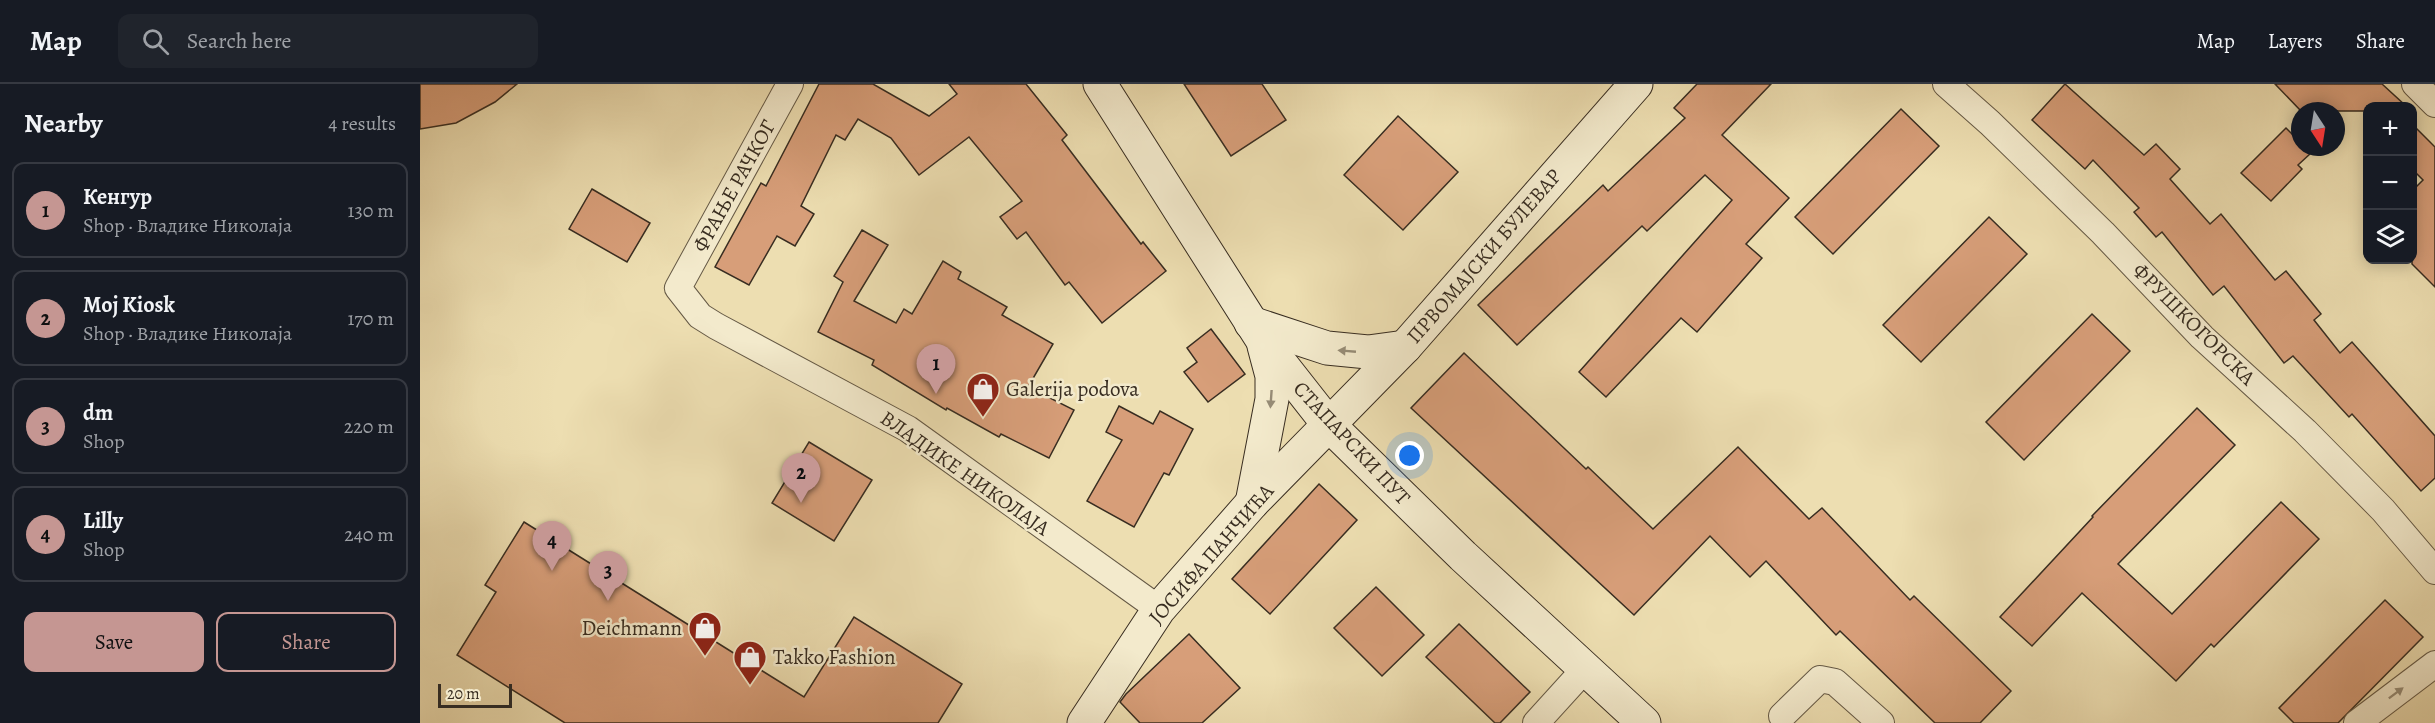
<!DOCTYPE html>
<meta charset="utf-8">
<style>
:root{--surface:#171b24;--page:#20242c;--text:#f1f3f6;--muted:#9ea1a6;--line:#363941;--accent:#c59692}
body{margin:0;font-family:Alegreya,serif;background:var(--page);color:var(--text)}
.controls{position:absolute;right:18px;top:18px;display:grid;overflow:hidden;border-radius:12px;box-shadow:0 3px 15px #0003}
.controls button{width:54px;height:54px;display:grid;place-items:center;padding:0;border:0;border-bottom:2px solid var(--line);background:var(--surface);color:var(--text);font:30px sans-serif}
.compass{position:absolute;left:1871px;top:18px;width:54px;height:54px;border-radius:50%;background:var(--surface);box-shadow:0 3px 15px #0003;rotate:168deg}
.scale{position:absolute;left:18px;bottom:15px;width:74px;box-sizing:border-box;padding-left:6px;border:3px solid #382d21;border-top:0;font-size:16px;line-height:21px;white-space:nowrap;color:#382d21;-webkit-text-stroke:4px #f3eacc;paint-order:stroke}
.you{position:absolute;left:990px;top:372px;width:21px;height:21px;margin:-15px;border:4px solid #fff;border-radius:50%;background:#1a73e8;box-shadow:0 0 0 9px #1a73e833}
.badge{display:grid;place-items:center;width:39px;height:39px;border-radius:50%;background:var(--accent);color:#111;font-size:20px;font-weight:700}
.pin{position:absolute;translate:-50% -50px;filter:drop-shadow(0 2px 3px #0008)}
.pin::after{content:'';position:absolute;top:32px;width:21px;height:18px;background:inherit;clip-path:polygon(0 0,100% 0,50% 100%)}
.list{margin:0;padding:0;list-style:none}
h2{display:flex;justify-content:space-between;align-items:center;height:78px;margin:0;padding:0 24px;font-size:26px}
h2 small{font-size:20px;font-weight:400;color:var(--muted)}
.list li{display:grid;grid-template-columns:39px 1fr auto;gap:18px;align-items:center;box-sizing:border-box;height:96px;margin:0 12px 12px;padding:0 12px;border:2px solid var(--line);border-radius:12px}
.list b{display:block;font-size:22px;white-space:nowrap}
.list p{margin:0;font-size:20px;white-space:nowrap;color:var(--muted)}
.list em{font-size:20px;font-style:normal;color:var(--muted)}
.actions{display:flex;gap:12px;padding:18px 24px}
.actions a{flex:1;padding:14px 0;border:2px solid var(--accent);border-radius:12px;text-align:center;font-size:21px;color:var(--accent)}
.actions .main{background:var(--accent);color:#111}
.icon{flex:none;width:33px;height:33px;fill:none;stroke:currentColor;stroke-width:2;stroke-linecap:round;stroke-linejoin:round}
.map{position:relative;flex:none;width:2015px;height:639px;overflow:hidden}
header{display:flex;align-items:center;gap:36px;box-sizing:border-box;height:84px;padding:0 30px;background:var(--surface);border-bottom:2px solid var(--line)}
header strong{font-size:28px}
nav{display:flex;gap:33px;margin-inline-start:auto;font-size:21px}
.search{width:420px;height:54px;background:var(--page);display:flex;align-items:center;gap:15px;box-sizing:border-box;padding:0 21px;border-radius:12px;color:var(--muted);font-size:22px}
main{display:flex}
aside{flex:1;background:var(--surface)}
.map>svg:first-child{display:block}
</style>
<header>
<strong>Map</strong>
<div class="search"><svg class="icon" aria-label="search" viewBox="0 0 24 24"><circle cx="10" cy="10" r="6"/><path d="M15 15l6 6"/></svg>Search here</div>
<nav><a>Map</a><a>Layers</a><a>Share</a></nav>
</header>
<main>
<aside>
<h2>Nearby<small>4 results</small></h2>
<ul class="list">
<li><span class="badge">1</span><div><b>Кенгур</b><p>Shop · Владике Николаја</p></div><em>130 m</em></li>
<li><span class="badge">2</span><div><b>Moj Kiosk</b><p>Shop · Владике Николаја</p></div><em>170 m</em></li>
<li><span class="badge">3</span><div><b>dm</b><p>Shop</p></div><em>220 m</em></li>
<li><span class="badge">4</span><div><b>Lilly</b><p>Shop</p></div><em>240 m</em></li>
</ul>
<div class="actions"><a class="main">Save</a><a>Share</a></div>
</aside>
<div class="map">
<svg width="2015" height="639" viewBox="0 0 2015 639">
<rect width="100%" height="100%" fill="#eddeb1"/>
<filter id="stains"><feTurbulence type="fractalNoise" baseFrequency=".00333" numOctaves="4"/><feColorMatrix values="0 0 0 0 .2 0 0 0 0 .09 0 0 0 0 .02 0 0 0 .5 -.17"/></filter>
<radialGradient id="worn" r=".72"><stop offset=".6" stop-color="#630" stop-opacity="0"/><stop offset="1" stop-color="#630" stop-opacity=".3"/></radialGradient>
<g fill="#d79e79" stroke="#382d21" stroke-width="1.5">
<path d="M0 0H97L75 18 36 39 0 45Z"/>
<path d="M399 0H453L509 32 537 10 529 0H606L647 51 642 56 721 160 723 158 746 187 682 239 649 198 645 201 606 148 597 155 580 133 602 117 549 53 499 91 471 54 438 35 425 56 416 51 381 122 394 130 375 162 357 152 329 201 295 183 341 99 346 102Z"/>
<path d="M764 0H842L866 36 811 72Z"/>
<path d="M1277 0H1351L1302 51 1369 114 1326 160 1342 174 1277 248 1261 234 1186 313 1159 288 1312 116 1285 91 1227 147 1222 142 1097 261 1058 221 1183 101 1188 107 1265 34 1254 24Z"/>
<path d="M1645 0 1724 71 1736 60 1760 85 1750 95 1790 140 1801 130 1855 196 1866 187 1901 230 1894 236 1920 269 1932 258 2015 352V394L2001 407 1932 330 1929 333 1873 272 1864 279 1804 202 1793 211 1742 148 1736 153 1714 128 1719 124 1673 76 1665 85 1612 36Z"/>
<path d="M1855 0H1962L1986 22H1947V27H1881Z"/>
<path d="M1481 25 1519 62 1413 170 1375 133Z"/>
<path d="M978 32 1038 88 983 146 924 91Z"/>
<path d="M1992 40 2015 63V203L1992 180V107L2003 96 1992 85Z"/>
<path d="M1866 44 1880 58V63H1885L1891 69 1878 81 1882 85 1851 117 1821 89Z"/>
<path d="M172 105 230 139 207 178 149 145Z"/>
<path d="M1569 133 1607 170 1501 278 1463 241Z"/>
<path d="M442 146 468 161 434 217 476 239 484 225 492 230 523 177 541 188 538 195 587 223 582 231 633 260 608 303 654 326 629 374 581 350 579 353 527 324 526 326 452 281 454 276 398 248 423 198 414 192Z"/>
<path d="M1672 230 1710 267 1604 376 1566 338Z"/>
<path d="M791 245 825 290 788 318 764 288 777 278 767 264Z"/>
<path d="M1044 269 1166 385 1168 383 1233 445 1318 363 1389 435 1402 424 1490 516 1494 512 1591 607 1560 639H1515L1420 547 1416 551 1346 477 1330 493 1290 452 1214 531 991 324Z"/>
<path d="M699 322 733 340 740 327 773 345 749 391 744 389 714 443 667 417 702 356 686 348Z"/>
<path d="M1777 324 1815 361 1698 480 1752 530 1861 418 1899 455 1794 563 1791 560 1756 597 1662 509 1612 562 1580 533 1673 433 1672 432Z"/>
<path d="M389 358 452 396 414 457 352 419Z"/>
<path d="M899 400 937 436 850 530 812 495Z"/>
<path d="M104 438 384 613 434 533 542 600 518 639H145L37 571 76 508 65 501Z"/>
<path d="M956 503 1004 551 962 592 914 544Z"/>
<path d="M1965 516 2003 553 1918 639H1874L1859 624Z"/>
<path d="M1039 540 1110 608 1080 639H1075L1006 573Z"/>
<path d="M769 550 820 604 782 639H720L700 618 706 610Z"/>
</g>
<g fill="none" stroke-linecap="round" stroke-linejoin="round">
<g stroke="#655945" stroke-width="28">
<g id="street">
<path d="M370 0 258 204 280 232 296 242 488 345 739 525"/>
<path d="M1526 0 1570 39 1683 149 1782 253 1885 347 1963 426 2015 487"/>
<path d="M1995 0 2015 20"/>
<path d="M1362 632 1400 595 1415 598 1461 639"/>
<path d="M1116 639 1165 585"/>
<path d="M1937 639 2015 580"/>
</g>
</g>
<g stroke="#382d21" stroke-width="35">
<g id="secondary">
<path d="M680 0 843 257 909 341 1043 472 1224 639"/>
<path d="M831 239 907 264 948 268 985 263"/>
<path d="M832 419 852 315V292L844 262"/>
<path d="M664 639 739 525 832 419 985 263 1216 0"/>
</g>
</g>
<use href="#street" stroke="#f3eacc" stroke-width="26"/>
<use href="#secondary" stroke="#f3eacc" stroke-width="33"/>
</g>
<defs><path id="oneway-solid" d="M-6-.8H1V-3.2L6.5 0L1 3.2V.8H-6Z" transform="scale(1.5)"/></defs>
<g fill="#968c76">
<use href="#oneway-solid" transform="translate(927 267) rotate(-175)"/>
<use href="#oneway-solid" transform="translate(851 315) rotate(94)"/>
<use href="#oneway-solid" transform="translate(1976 609) rotate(-37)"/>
</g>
<defs>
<g id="shop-pin" transform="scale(1.725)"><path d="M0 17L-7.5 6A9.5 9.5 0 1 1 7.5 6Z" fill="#8f2418" stroke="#f3eacc"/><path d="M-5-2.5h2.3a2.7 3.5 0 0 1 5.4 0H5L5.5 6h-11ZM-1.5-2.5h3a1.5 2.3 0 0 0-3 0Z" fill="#fff"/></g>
</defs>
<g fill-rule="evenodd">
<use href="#shop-pin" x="563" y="305"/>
<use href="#shop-pin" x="285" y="544"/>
<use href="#shop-pin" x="330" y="573"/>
</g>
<g text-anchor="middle" stroke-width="5" stroke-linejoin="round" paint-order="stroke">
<g font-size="21" fill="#382d21" stroke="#f3eacc">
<text transform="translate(314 102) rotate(-61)" y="7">ФРАЊЕ РАЧКОГ</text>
<text transform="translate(1064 172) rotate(-49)" y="7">ПРВОМАЈСКИ БУЛЕВАР</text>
<text transform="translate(1774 240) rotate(45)" y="7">ФРУШКОГОРСКА</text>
<text transform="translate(932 359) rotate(47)" y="7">СТАПАРСКИ ПУТ</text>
<text transform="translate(545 389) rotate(35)" y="7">ВЛАДИКЕ НИКОЛАЈА</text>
<text transform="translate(791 470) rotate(-49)" y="7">ЈОСИФА ПАНЧИЋА</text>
</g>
<g font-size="21" fill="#382d21" stroke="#f3eacc" text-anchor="start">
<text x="586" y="312">Galerija podova</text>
<text x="262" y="551" text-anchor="end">Deichmann</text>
<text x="353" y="580">Takko Fashion</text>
</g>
</g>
<rect width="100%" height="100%" filter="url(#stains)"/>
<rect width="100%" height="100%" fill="url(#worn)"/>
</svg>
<div class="controls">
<button>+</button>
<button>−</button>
<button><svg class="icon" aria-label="layers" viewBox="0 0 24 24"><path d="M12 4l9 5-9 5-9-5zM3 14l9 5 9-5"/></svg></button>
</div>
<svg class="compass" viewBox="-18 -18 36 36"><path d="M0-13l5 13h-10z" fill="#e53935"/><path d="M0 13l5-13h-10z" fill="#9ea1a6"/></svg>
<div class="scale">20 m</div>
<div class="you"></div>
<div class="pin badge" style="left:516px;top:310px">1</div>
<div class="pin badge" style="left:381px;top:419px">2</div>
<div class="pin badge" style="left:188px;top:517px">3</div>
<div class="pin badge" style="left:132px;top:487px">4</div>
</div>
</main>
